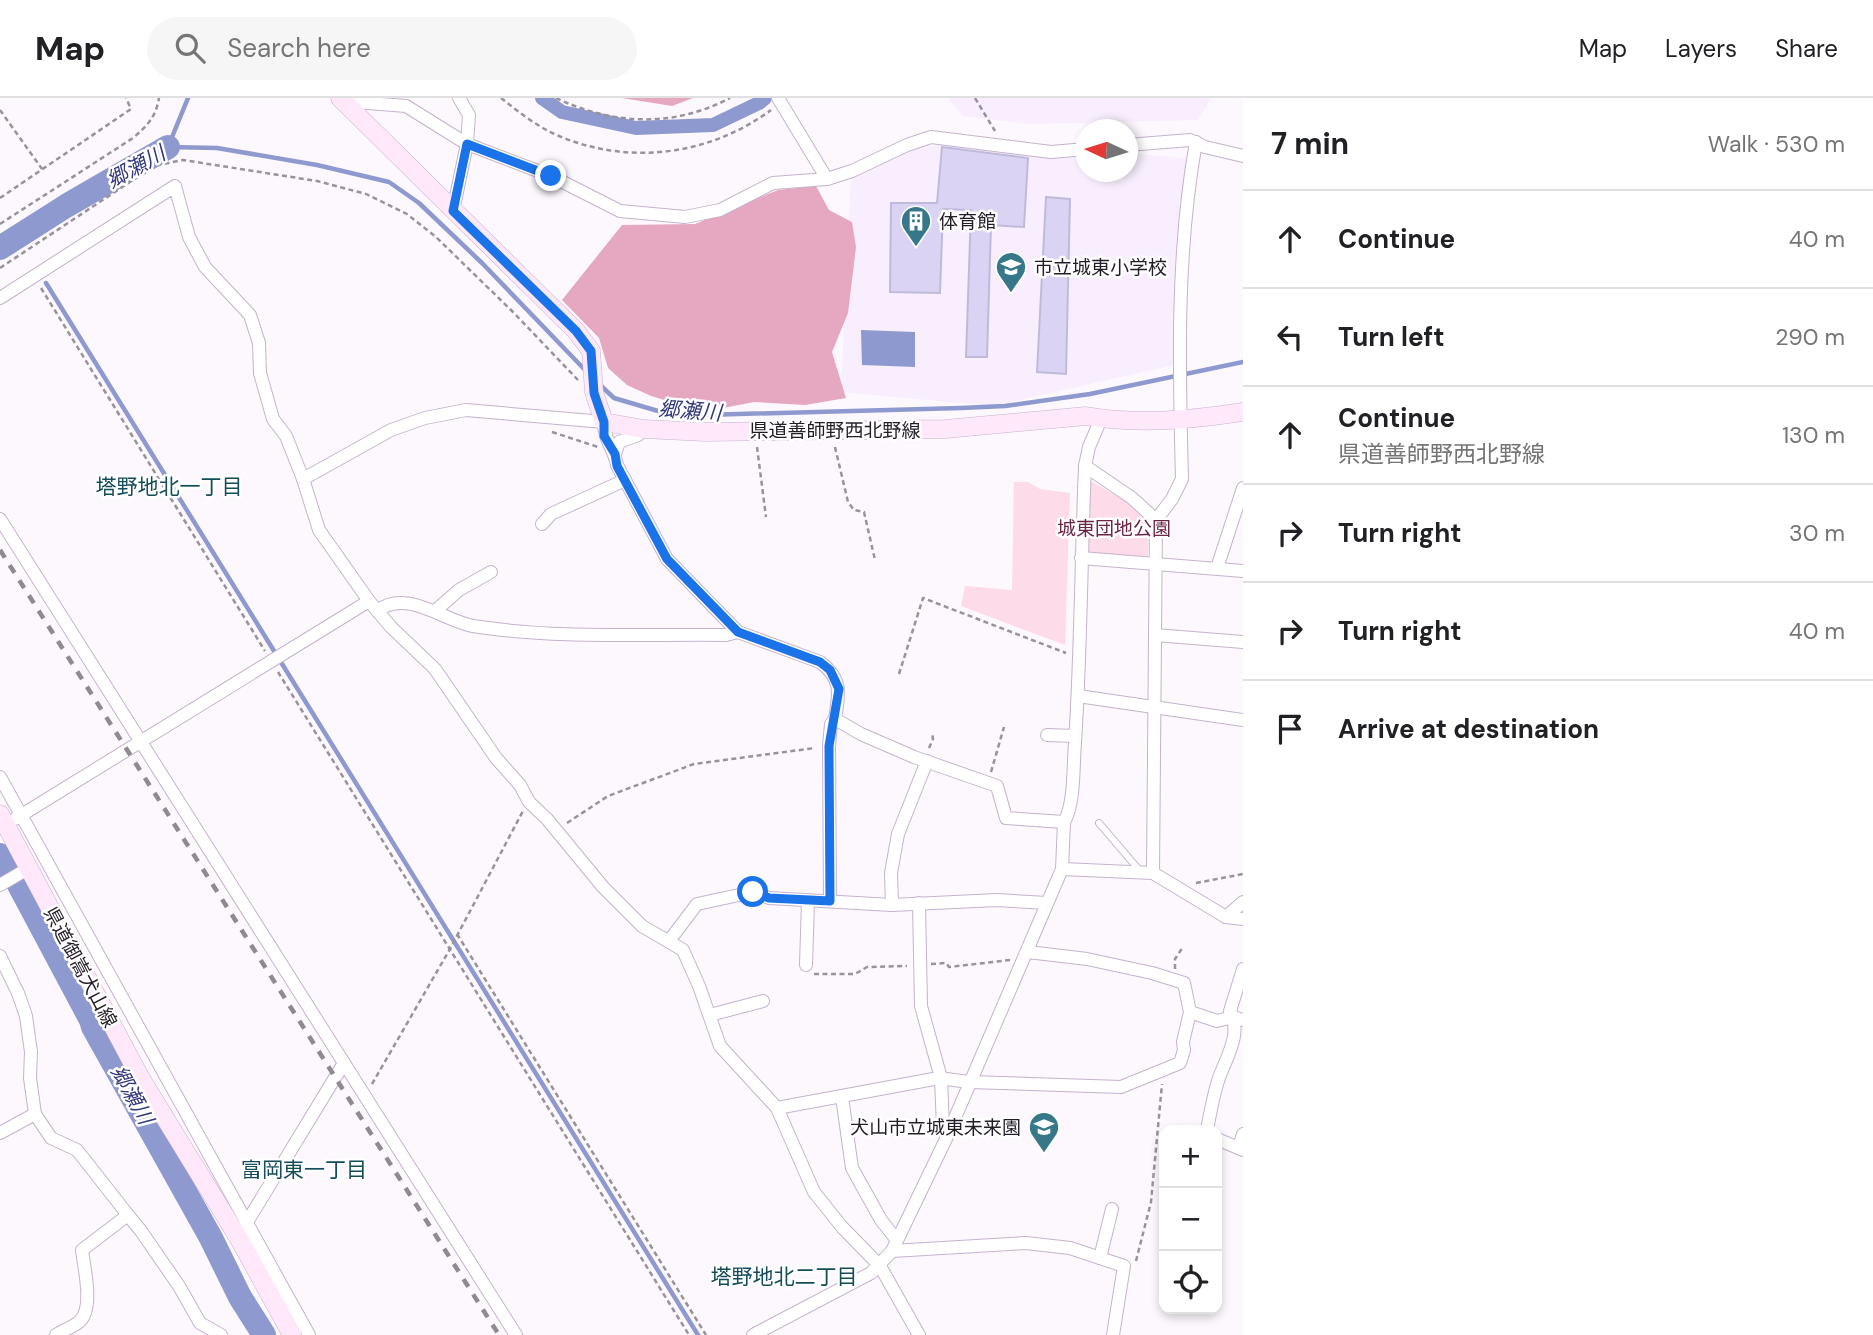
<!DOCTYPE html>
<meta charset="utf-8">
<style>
:root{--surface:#fff;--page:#f6f6f6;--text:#202124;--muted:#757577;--line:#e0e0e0}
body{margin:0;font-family:"DM Sans","Noto Sans JP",sans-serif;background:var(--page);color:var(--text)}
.controls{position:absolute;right:21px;bottom:21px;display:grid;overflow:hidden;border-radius:14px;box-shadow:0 4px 10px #0003}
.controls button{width:63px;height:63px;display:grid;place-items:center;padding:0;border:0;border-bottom:2px solid var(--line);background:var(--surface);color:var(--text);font:35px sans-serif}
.compass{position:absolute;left:1075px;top:21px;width:63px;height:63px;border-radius:50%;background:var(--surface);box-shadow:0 4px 10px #0003;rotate:274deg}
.stop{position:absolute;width:21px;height:21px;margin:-16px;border:5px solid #1a73e8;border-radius:50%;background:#fff}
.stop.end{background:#1a73e8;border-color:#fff;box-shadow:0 2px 7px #0008}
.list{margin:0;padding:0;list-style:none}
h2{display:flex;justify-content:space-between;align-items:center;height:91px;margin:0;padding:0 28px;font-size:30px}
h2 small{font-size:23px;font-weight:400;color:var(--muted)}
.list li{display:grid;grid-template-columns:46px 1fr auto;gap:21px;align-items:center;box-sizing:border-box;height:98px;padding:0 28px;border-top:2px solid var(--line)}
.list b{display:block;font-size:26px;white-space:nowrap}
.list p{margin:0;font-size:23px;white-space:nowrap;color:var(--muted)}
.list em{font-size:23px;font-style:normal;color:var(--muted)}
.icon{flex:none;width:38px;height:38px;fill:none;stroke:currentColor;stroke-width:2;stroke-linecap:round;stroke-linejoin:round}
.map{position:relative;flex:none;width:1243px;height:1237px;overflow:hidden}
header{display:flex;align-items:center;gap:42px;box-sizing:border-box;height:98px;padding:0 35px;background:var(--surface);border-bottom:2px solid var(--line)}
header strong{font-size:33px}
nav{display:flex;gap:38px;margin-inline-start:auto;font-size:24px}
.search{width:490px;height:63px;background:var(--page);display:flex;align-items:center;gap:18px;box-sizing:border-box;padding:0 24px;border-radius:38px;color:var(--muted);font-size:26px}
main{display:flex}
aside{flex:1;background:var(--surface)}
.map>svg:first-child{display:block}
</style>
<header>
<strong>Map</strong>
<div class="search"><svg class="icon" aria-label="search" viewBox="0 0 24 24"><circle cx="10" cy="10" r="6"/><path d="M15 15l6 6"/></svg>Search here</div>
<nav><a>Map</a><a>Layers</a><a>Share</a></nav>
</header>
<main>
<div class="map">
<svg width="1243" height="1237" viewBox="0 0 1243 1237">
<rect width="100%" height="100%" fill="#fcf8fe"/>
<g fill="#f8eefd">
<path d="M948 0H1211L1198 22 1032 26 963 18Z"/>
<path d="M962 43 1064 60 1085 59 1086 74H1128V55L1191 61 1180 124 1174 267 993 308 841 294 851 80 899 53Z"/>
</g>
<g fill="#fddbe8">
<path d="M1091 383 1127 404 1148 425V460L1087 454Z"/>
<path d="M1014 384H1028L1040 391 1070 395 1065 547 961 508 965 488 1012 492Z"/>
</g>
<g fill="#e6a7c1">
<path d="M622 0H693L672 8Z"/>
<path d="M816 88 829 112 852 124 856 149 848 215 832 254 846 300 805 307 754 304 723 310 681 307 651 298 627 287 608 270 599 240 562 202 622 127 695 126 778 92Z"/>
</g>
<path fill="#8e99cf" d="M861 232 915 234V269L862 267Z"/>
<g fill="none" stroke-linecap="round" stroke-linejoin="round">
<g stroke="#8e99cf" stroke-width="4.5">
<path d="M188 0 168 49 217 50 317 67 389 84 419 105 482 165 587 274"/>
<path d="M46 185 698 1237"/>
<path d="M598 285 614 300 658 313 704 317 961 310 1005 308 1090 296 1243 264"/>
</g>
<path stroke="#8e99cf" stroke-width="14" d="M542 0 562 14 636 30 713 27 759 5 765 0"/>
<g stroke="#8e99cf" stroke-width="24">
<path d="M0 150 66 108 168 49"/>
<path d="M0 757 17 783 91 922 93 929 211 1140 240 1199 264 1237"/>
</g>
</g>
<g fill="#dad3f4" stroke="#c0bada" stroke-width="2">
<path d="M942 49 1028 60 1024 129 991 127 987 259H966L971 112 943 111 940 195 890 194 891 105H937Z"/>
<path d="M1046 99 1070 101 1066 276 1037 274Z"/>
</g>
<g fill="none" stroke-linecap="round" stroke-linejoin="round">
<g stroke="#c5b2cf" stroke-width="8">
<path id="service" d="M1099 725 1140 773"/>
</g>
<g stroke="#c5b2cf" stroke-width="14">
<g id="minor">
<path d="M778 0 827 81"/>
<path d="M343 3 406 8 467 46 551 78 620 113 685 119 720 112 773 85 827 81 852 73 907 47 931 39 1051 54 1086 51"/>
<path d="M1128 47 1190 42 1205 49 1243 58"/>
<path d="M453 113 467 46 469 17 459 0"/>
<path d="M0 200 175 88 189 139 205 169 250 217 259 245 260 275 273 321 286 338 303 381 319 432 369 503 391 529 435 571 496 660 520 687 529 704 547 721 603 789 642 828 683 852 699 888 720 948 777 1010 814 1094 842 1129 880 1168 919 1237"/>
<path d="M615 356 619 344 638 337 644 331"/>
<path d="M1085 368 1132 400 1156 422"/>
<path d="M303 381 391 332 425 320 466 312 604 324C604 343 614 350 617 367L667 461 738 534 820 564C843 581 839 596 835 621L861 636 914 659 997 688 1006 720 1064 724"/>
<path d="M0 421 516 1237"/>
<path d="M542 426 551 416 625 382"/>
<path d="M1081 460 1243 473"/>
<path d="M1217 470 1243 390"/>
<path d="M377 513C406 490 444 523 473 528 556 541 642 536 726 537L738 534"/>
<path d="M435 513 459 492 491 474"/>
<path d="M1155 537 1243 544"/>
<path d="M1078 598 1243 622"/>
<path d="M1047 637 1075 638"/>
<path d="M0 679 309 1237"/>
<path d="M15 721 369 503"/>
<path d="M1062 771 1153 775 1226 819 1243 821"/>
<path d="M1153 775 1156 422 1172 401 1182 381C1179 269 1176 155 1196 44"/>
<path d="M0 787 29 770"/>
<path d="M830 803 829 648 831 626 835 621"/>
<path d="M919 805 921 908 941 980 943 1030 946 1038"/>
<path d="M892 807 891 775 898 736 927 663"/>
<path d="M1226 819 1243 804"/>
<path d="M669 843 697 806 753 794 769 800 892 807 997 802 1047 805"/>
<path d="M0 858 18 895 26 918 31 954 30 980 35 1016 51 1040 77 1052 128 1117 82 1152C84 1170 94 1209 80 1223 74 1229 63 1232 56 1237"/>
<path d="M806 867 808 803"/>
<path d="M1190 914 1217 923 1233 919 1243 922"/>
<path d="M710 917 763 903"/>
<path d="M842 999 852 1070 881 1122 896 1141"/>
<path d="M777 1010 939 980 969 984 1121 989 1180 965 1184 952 1183 944 1190 914 1184 885 1152 875 1087 861 1028 854"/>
<path d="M1207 1032C1210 1016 1213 999 1218 983 1225 961 1243 936 1230 913L1243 871"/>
<path d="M0 1035 35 1016"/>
<path d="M1217 1041 1243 1052"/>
<path d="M1239 1050 1243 1036"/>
<path d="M128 1117 141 1133 179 1188 200 1225 221 1237"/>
<path d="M244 1129 344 965"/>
<path d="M892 1153 1026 1145 1070 1150 1124 1168 1113 1237"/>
<path d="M1100 1160 1112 1111"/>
<path d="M753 1237 871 1175 892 1153 945 1043 1062 771 1064 724C1075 706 1073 667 1075 645 1081 553 1081 461 1085 368L1089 349 1101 321"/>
</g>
</g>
<g stroke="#c5b2cf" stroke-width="19">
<g id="secondary">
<path d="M340 0 576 233 591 253 594 294 604 324 644 331 705 334 946 331 1086 318C1138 327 1191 322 1243 314"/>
<path d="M0 716 140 979 238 1139 292 1237"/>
</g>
</g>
<g stroke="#98939b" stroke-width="2.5" stroke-dasharray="5 3.5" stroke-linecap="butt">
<path d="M501 0C519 14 537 29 559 38 630 68 710 57 771 12"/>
<path d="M556 0C613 27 673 30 730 0"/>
<path d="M975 0 995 33"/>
<path d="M0 12 42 71"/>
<path d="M0 100 131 11 126 0"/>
<path d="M0 126 133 40C147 28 156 19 159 0"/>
<path d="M0 170 154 68 183 62 317 83 366 96 407 116 436 139 513 214 578 282"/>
<path d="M41 190 265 553"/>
<path d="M552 334 598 349"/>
<path d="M757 349 766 419"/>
<path d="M835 349 848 404 854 412 864 414 875 462"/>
<path d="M278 574 689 1237"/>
<path d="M899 576 923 500 1066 555"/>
<path d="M929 650 933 641 932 634"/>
<path d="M991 674 1004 629"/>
<path d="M567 725 608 698 694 666 815 650"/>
<path d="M1196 785 1243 776"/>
<path d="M457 836 706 1237"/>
<path d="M931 866 946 865 949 869 1010 862"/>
<path d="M1175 871V861L1183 849"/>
<path d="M814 876H855L867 869 907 868"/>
<path d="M372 986 450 851 523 713"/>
<path d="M1136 1163 1151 1104 1162 986"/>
</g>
<use href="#service" stroke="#fff" stroke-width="6"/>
<use href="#minor" stroke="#fff" stroke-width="12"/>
<use href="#secondary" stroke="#fee8fa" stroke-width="18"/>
<path stroke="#8f8a92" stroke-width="4.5" stroke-dasharray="9 9" stroke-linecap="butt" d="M0 452 499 1237"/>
</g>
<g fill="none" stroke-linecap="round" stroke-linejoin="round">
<path stroke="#1a73e8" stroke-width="9" d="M551 78 467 46 453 113 576 233 591 253 594 295 604 324V338L615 356 617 368 667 461 738 534 820 564 830 572 839 591 829 648 830 803 769 800 753 794"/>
</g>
<defs>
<g id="building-pin" transform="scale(1.575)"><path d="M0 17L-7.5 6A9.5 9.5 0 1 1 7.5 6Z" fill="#367889" stroke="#fff"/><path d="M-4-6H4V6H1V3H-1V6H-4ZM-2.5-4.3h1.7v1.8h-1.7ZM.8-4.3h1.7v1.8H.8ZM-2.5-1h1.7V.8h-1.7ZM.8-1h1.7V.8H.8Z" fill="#fff"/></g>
<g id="school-pin" transform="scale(1.575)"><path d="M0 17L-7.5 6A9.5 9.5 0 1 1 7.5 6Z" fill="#367889" stroke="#fff"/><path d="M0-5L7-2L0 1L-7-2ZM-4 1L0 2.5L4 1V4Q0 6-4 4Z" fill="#fff"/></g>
</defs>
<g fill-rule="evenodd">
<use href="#building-pin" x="916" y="123"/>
<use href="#school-pin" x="1011" y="169"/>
<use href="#school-pin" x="1044" y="1029"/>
</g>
<g text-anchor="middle" stroke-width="5" stroke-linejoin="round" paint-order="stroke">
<g font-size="19" fill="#241d28" stroke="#fff" text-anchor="start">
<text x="939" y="130">体育館</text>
<text x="1034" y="176">市立城東小学校</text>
<text x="1021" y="1036" text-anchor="end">犬山市立城東未来園</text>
</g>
<g font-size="19" fill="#241d28" stroke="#fff">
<text x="835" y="339">県道善師野西北野線</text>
<text transform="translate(81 869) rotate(62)" y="7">県道御嵩犬山線</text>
</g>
<g font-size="19" fill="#6d2449" stroke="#fff">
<text x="1114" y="437">城東団地公園</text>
</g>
<g font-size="21" font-style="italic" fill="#33397c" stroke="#fff">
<text transform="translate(136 69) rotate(-29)" y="7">郷瀬川</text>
<text transform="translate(690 313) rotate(4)" y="7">郷瀬川</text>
<text transform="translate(132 997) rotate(61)" y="7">郷瀬川</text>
</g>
<g font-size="21" fill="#154c5a" stroke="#fff">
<text x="169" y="396">塔野地北一丁目</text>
<text x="304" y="1079">富岡東一丁目</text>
<text x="784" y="1186">塔野地北二丁目</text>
</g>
</g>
</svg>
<div class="controls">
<button>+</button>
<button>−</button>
<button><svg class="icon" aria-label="locate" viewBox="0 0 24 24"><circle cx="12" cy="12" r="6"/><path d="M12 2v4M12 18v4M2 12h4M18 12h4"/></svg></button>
</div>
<svg class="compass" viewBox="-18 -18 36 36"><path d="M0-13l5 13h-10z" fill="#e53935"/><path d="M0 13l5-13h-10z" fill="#757577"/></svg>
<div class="stop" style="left:753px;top:794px"></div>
<div class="stop end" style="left:551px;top:78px"></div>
</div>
<aside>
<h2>7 min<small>Walk · 530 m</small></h2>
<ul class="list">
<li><svg class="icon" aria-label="ahead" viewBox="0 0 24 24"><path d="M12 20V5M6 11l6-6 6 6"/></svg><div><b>Continue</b></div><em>40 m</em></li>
<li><svg class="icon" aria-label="left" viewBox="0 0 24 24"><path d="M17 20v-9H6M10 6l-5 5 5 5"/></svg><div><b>Turn left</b></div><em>290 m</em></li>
<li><svg class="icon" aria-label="ahead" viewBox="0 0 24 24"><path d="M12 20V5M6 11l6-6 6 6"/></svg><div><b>Continue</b><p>県道善師野西北野線</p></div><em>130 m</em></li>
<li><svg class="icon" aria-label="right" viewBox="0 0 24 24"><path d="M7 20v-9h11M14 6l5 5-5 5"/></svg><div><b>Turn right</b></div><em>30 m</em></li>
<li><svg class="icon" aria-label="right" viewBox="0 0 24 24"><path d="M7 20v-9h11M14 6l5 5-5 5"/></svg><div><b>Turn right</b></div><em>40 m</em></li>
<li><svg class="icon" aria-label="arrive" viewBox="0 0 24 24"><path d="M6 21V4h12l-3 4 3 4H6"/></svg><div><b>Arrive at destination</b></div></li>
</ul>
</aside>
</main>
